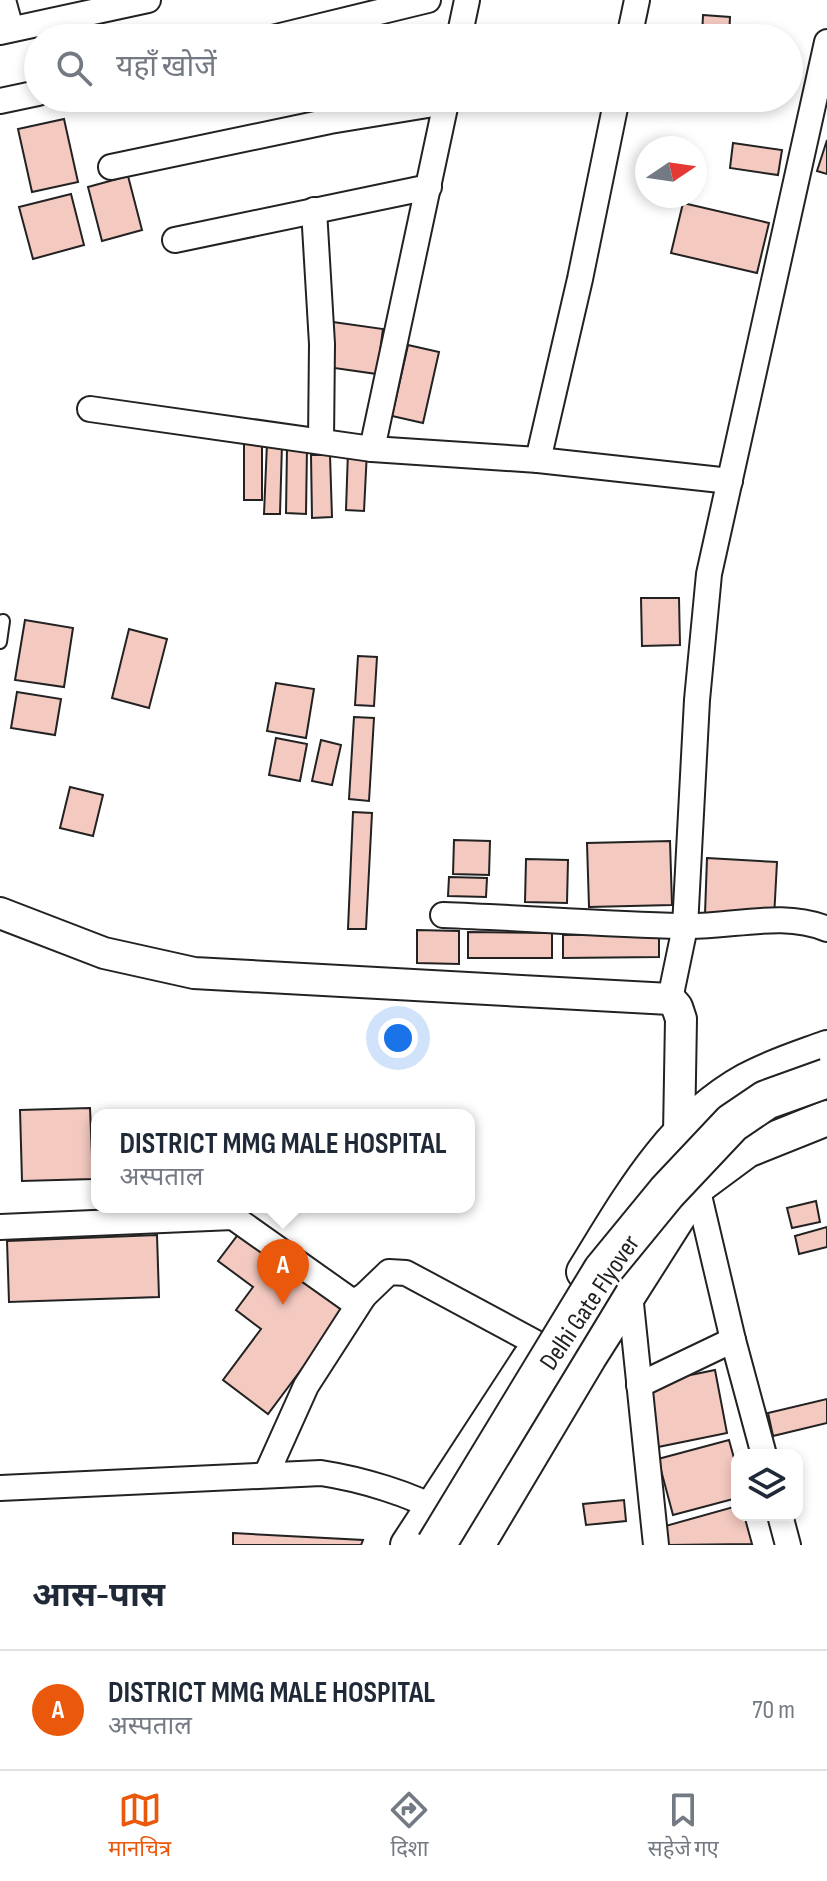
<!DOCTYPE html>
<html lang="hi">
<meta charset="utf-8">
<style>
:root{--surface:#fff;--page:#f6f6f7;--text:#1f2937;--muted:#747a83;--line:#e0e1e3;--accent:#ea580c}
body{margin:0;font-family:"Sofia Sans Condensed","Noto Sans Devanagari",sans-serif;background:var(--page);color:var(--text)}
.controls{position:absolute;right:24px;bottom:24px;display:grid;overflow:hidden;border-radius:16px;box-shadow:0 4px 12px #0003}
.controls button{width:72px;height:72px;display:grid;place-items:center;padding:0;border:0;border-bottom:2px solid var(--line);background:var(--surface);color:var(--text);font:40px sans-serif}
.compass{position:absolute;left:635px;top:136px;width:72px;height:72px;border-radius:50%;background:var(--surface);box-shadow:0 4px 12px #0003;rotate:77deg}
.you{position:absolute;left:398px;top:1038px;width:28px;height:28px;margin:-20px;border:6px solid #fff;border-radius:50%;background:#1a73e8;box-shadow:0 0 0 12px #1a73e833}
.badge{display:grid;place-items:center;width:52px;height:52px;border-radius:50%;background:var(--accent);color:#fff;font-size:26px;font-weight:700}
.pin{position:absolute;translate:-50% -66px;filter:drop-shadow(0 2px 4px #0008)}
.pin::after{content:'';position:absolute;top:42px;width:28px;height:24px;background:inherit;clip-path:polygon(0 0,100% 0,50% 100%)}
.popup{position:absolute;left:91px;top:1109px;width:384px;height:104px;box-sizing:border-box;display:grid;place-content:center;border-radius:16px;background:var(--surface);filter:drop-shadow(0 2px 6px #0005);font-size:26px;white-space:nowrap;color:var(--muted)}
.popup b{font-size:30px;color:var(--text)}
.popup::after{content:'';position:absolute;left:50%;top:100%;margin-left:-16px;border:16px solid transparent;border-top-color:var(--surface)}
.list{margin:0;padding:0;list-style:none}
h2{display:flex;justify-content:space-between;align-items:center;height:104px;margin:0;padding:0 32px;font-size:34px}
h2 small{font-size:26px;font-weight:400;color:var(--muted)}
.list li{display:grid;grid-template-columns:52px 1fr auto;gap:24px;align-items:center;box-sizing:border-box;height:120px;padding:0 32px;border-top:2px solid var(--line)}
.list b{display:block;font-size:30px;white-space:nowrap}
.list p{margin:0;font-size:26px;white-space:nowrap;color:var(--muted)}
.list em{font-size:26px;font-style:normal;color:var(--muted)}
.icon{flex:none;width:44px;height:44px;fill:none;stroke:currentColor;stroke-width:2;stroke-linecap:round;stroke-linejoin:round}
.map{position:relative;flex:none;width:827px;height:1545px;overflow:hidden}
.search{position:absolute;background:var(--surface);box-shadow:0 4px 12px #0003;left:24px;right:24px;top:24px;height:88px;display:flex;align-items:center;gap:20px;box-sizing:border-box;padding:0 28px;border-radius:44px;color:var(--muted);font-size:30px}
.sheet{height:224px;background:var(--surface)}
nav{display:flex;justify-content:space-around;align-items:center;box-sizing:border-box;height:112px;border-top:2px solid var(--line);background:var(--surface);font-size:22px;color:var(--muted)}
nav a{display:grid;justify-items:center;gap:4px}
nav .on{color:var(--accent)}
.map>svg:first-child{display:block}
</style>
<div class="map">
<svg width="827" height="1545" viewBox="0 0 827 1545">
<rect width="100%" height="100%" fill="#fff"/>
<g fill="#f3c9c0" stroke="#222" stroke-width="2">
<path d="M703 15 730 17 729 38H702Z"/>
<path d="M622 98H670L669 109 622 107Z"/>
<path d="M64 119 78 182 32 192 18 129Z"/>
<path d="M827 140V174L817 171Z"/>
<path d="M733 143 782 150 778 175 730 168Z"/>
<path d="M128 176 142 230 102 241 88 187Z"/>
<path d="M71 194 84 245 33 259 19 207Z"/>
<path d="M683 203 769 223 757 273 671 253Z"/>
<path d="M333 322 383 329 377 374 327 367Z"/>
<path d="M408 345 439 352 423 423 392 416Z"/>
<rect x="244" y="435" width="18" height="65"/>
<path d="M267 443 282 444 280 514H264Z"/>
<path d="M287 447H307L306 514 286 513Z"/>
<path d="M348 451H367L364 511 346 510Z"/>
<path d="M311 455H330L332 517 312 518Z"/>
<path d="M641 598H679L680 645 642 646Z"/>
<path d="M25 620 73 628 64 687 15 680Z"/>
<path d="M129 629 167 639 149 708 112 698Z"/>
<path d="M358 656 377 657 374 706 355 705Z"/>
<path d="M276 683 314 689 306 738 267 731Z"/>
<path d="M17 692 61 699 55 735 11 728Z"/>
<path d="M354 717 374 718 369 801 349 799Z"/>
<path d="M276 738 307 744 300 781 269 775Z"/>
<path d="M321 740 341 745 332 785 312 781Z"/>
<path d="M70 787 103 795 93 836 60 828Z"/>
<path d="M353 812 372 813 366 929H348Z"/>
<path d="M454 840 490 841 489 875 453 874Z"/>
<path d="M670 841 672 905 589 907 587 843Z"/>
<path d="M707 858 777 862 774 918 705 914Z"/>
<path d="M526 859 568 860 567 903 525 902Z"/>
<path d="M449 877 487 878 486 897 448 896Z"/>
<path d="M417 930 459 931V964L417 963Z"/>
<path d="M468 932 552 933V958H468Z"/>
<path d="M659 934V957L563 958V935Z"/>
<path d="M90 1108 93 1179 22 1181 20 1110Z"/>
<path d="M816 1201 820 1222 792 1228 787 1208Z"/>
<path d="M827 1227V1247L799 1254 795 1236Z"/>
<path d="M243 1228 348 1307 268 1414 223 1380 261 1329 236 1310 253 1287 218 1261Z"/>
<path d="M157 1235 159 1297 9 1302 7 1241Z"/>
<path d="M715 1370 727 1433 658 1447 646 1384Z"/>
<path d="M827 1399V1423L773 1436 768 1413Z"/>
<path d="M729 1440 737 1469V1498L673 1515 658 1459Z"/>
<path d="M624 1500 626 1521 586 1525 583 1504Z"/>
<path d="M737 1506V1515H744L752 1544 667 1545 662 1527Z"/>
<path d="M233 1533 363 1540 361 1545H233Z"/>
</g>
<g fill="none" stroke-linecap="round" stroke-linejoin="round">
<g stroke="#222" stroke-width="16">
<path id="service" d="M0 642 3 621"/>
</g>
<g stroke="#222" stroke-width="28">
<g id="minor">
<path d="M3 0 11 29"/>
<path d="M0 32 148 0"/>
<path d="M272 38 428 0"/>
<path d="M459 38 467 0"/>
<path d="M629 38 637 0"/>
<path d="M0 101 38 93"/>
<path d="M111 167 330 121 446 102"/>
<path d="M314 210 322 344 321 441"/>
<path d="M175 240 429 187"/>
<path d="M90 409 372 449 538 460 730 481"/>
<path d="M372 449 447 98"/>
<path d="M538 460 580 279 617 98"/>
<path d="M443 915C523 918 602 924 682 926 730 928 782 910 827 929"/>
<path d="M670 999 685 927 697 700 709 574 827 42"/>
<path d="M697 1187 733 1340 764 1455"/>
<path d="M0 1227 233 1217 353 1302 364 1296 389 1272 406 1273 538 1344"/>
<path d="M630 1294 656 1545"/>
<path d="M639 1385 733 1340"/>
<path d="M266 1475 306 1386 364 1296"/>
<path d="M0 1488 321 1473C360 1479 412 1494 446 1514"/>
<path d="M780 1515 788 1545"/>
</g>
</g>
<g stroke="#222" stroke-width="34">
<path id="tertiary" d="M0 913 104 953 194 973 670 999 677 1007 681 1019 679 1134"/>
</g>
<g stroke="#222" stroke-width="38">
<g id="secondary">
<path d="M584 1272C628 1201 670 1123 746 1081 771 1067 800 1058 827 1048"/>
<path d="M408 1545 530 1358"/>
<path d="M477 1545 589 1357 697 1187 747 1150 827 1118"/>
</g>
</g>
<use href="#service" stroke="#fff" stroke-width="12"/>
<use href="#minor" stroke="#fff" stroke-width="24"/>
<use href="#tertiary" stroke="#fff" stroke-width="30"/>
<use href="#secondary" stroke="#fff" stroke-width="34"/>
<g stroke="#222" stroke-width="42" stroke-linecap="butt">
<path id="trunk-bridge" d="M436 1545 603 1270 667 1192 732 1123 766 1100 827 1078"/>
</g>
<use href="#trunk-bridge" stroke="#fff" stroke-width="38"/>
</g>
<g text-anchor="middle" stroke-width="6" stroke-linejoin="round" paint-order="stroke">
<g font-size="26" fill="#222" stroke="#fff">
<text transform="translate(589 1302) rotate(-56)" y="9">Delhi Gate Flyover</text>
</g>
</g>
</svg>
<div class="controls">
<button><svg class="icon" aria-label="layers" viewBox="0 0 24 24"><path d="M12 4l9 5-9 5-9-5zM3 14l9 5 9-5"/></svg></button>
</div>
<svg class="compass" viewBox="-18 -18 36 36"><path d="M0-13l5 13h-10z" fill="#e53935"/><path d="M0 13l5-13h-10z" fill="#747a83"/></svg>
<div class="you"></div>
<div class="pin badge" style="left:283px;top:1305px">A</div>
<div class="popup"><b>DISTRICT MMG MALE HOSPITAL</b>अस्पताल</div>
<div class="search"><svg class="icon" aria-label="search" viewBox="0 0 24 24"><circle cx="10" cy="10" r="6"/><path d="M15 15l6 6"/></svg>यहाँ खोजें</div>
</div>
<section class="sheet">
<h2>आस-पास<small></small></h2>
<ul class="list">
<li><span class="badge">A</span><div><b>DISTRICT MMG MALE HOSPITAL</b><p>अस्पताल</p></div><em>70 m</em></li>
</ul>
</section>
<nav>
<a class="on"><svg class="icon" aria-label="map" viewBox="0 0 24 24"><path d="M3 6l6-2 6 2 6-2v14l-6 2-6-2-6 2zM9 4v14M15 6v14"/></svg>मानचित्र</a>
<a><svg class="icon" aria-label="directions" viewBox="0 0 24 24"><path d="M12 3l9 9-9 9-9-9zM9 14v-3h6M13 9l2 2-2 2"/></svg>दिशा</a>
<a><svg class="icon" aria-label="saved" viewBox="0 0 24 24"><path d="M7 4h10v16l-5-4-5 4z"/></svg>सहेजे गए</a>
</nav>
